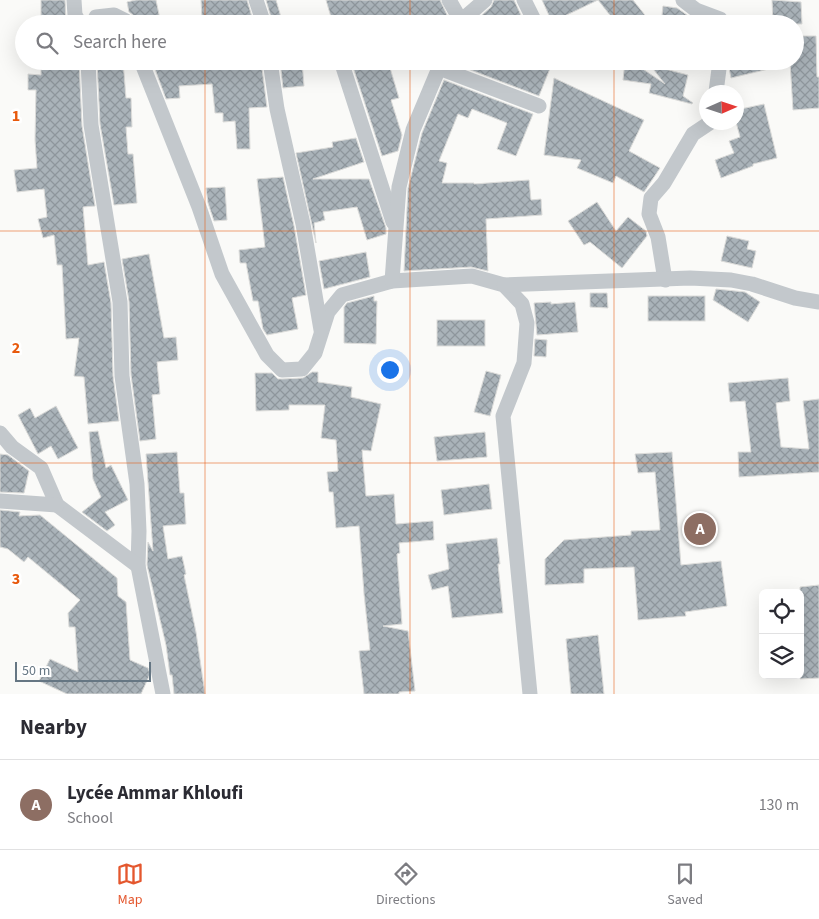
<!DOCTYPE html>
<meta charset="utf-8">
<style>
:root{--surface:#fff;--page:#f7f7f7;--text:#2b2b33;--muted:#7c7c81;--line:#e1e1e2;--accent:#e4572e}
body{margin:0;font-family:"Source Sans 3",sans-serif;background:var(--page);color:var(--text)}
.controls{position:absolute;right:15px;bottom:15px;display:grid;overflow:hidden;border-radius:8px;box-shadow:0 5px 20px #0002}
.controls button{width:45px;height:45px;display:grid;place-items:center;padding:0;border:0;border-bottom:1px solid var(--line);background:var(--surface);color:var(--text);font:25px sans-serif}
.compass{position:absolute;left:699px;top:85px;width:45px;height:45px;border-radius:50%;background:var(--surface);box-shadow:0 5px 20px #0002;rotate:87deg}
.scale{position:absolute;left:15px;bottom:12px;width:136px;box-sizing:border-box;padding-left:5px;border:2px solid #657683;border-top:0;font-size:14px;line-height:18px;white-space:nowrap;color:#657683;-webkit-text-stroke:4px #fff;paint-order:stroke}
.you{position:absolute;left:389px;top:369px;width:18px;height:18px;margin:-12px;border:4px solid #fff;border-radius:50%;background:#1a73e8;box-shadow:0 0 0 8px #1a73e833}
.badge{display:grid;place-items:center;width:32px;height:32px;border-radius:50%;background:var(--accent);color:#fff;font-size:16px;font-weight:700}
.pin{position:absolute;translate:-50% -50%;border:2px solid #fff;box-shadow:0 1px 5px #0006}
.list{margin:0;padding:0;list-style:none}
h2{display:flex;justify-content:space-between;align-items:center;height:65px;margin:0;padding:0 20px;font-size:21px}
h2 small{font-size:16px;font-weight:400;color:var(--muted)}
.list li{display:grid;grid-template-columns:32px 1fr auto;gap:15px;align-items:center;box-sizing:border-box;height:90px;padding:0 20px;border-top:1px solid var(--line)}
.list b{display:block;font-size:19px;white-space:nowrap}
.list p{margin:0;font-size:16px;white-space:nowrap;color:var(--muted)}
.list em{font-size:16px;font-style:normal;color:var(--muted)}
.icon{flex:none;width:28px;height:28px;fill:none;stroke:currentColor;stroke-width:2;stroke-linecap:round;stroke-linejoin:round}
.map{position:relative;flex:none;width:819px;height:694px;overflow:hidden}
.search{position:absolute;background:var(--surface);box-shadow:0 5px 20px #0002;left:15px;right:15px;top:15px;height:55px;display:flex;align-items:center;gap:12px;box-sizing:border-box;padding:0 18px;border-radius:28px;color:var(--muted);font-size:19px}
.sheet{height:155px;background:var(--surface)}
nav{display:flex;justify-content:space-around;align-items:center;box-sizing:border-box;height:70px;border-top:1px solid var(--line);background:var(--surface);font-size:14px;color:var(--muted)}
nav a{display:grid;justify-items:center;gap:2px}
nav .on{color:var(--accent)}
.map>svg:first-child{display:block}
</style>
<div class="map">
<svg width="819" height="694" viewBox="0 0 819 694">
<defs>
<pattern id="building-cross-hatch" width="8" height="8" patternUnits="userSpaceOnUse" patternTransform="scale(1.25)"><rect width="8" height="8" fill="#aab3b9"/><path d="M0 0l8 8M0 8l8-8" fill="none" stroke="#8e969c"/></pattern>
</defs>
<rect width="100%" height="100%" fill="#fafaf8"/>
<g fill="url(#building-cross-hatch)" stroke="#dcdcda">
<path d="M41 0H65L66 22 41 23Z"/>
<path d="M136 0H156L161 24H136L133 15 129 12 127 2Z"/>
<path d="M201 0H247L254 24H222V18L202 19Z"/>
<path d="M266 0H276L283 24H273Z"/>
<path d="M326 0H440L448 17 433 24H333Z"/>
<path d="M494 0H514L525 24H472L491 7Z"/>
<path d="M542 0H633L652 24H617L598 0 552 22Z"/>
<path d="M772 0 801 2 802 24H773Z"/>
<path d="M663 6 677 8 691 18 706 24H661Z"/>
<path d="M795 36H816L817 77H819V108L793 110 790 61H795Z"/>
<path d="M41 61H79L82 126 95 206 83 207 88 265 104 262 111 303 113 376 119 421 88 424 84 377 74 376 79 338 66 339 62 265H57L54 235 43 238 38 219 47 217 44 189 17 192 14 170 37 168 35 140 36 90H28V74L41 75Z"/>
<path d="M97 61H123L126 98H131L132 127H126L128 154H133L137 203 114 205 100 124Z"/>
<path d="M152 61H261L267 107 249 108 250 149H237L235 121 223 122V113H215L212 84 179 86 180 98 166 99Z"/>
<path d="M280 61H302L304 86 283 88Z"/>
<path d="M351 61H388L399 98 391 100 402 135 398 151 382 156Z"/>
<path d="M455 61H553L539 96 455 64Z"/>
<path d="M625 61 634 63 665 84 650 65 688 75 683 96 693 103 692 104 649 93 651 84 623 80Z"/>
<path d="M729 61H776L777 67 731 78 729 68Z"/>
<path d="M554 78 644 120 629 151 660 168 644 192 616 176 613 183 577 168 581 160 544 155Z"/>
<path d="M444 80 533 114 516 156 497 149 507 123 472 109 468 118 458 114 439 161 447 163 442 183H474V184L529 180 531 200 541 199 542 215 486 219 488 271 471 267 404 271 408 188 422 133Z"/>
<path d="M764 104 777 158 753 164V166L721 178 715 160 734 153 729 141 740 137 736 122V110Z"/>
<path d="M356 138 364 162 313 179H369L386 228V234L367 240 357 207 323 212 325 220 314 223 316 243 296 153 333 147 332 142Z"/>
<path d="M283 177 294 226 306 295 292 298 298 329 267 335 263 329 258 301H253L246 263H240L239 250 265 247 257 179Z"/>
<path d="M225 187 227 220 214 221 208 203 206 188Z"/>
<path d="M597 202 616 231 628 217 646 231 647 236 622 268 590 242 584 245 568 221Z"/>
<path d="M727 236 749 241 747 249 756 251 752 268 721 261Z"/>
<path d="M366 252 370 277 324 289 319 261Z"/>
<path d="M149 254 164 338 176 337 178 360 157 362 160 394 152 395 156 439 140 441 131 375 129 301 122 259Z"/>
<path d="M716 289 745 292 760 302 748 322 713 300Z"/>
<path d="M590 293H607L608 308 590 307Z"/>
<path d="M374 296V301H377L376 344 344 343V307L347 303Z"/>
<rect x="648" y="296" width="57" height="25"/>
<path d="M551 302V304L575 302 578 332 537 335 534 303Z"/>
<rect x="437" y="320" width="48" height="26"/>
<path d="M535 339 547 340 546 357 534 356Z"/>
<path d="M486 371 501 375 490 416 474 412Z"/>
<path d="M312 372H318V382L352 387 351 397 381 404 371 451 362 450 366 496 394 494 396 524 433 521 434 540 399 543 400 553 397 554 402 624 383 626 408 631 415 691 399 692V694H364L359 651 370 650 364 594 359 526 336 528 333 492H329L327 472 338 471 336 440 321 438 325 405H289V410L256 411 255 373H272L278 379H282L303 378Z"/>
<path d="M788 378 790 401 776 403 781 447 809 449 803 401 819 399V472L739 477 738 452H751L745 401 730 402 728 383Z"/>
<path d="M56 406 78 448 58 459 51 446 38 454 18 415 30 408 35 418Z"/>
<path d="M98 431 106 468 111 465 128 500 105 512 115 525 107 531 82 512 101 497 93 479 89 432Z"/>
<path d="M485 432 487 457 437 461 434 437Z"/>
<path d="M177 452 180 493H184L186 524 163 526 168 559 182 556 186 574 184 575 196 632 205 694H174L172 675H170L166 645 147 565 148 542 153 551 146 454Z"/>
<path d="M672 452 681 565 721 561 727 606 685 612 686 616 638 620 634 567 584 569V583L545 585V559L564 540 631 535V531L660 530 655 472 638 473 635 454Z"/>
<path d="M0 454 8 455 29 471 24 493 0 492Z"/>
<path d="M489 484 492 509 444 515 441 490Z"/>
<path d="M0 510 20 512 19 516 40 515 117 578 118 596 126 602 130 660 148 668 150 674 141 694H67L39 681 50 659 78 672 75 627H69L68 613 80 600 28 557 24 562 8 549 0 547Z"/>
<path d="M497 538 500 564H498L503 613 452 618 448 586 432 590 428 575 449 569 446 544Z"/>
<path d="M819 585V678L800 679V587Z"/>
<path d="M598 635 604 694H571L566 639Z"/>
</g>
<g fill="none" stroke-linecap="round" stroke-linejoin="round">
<g stroke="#c3c8cc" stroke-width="15">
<path d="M74 0 75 15 80 24"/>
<path d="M256 0 264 24"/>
<path d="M449 0 461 21"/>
<path d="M524 0 536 24"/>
<path d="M683 0 696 10 720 19V24"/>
<path d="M93 24 96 17 114 15 126 21 127 24"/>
<path d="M459 24 461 21 485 0"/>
<path d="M88 61 91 125 120 302 122 376 137 484 139 531 138 566 163 694"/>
<path d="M141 61 199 207 222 274 267 355 282 370 302 369 315 353 328 312 342 295 392 281 472 276 504 285 522 304 527 323 524 363 503 416 530 694"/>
<path d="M270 61 277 109 303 224 321 330"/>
<path d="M342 64 393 222"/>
<path d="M439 68 539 106"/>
<path d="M716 92 720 61"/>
<path d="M665 280 658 237 649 214 651 198 664 183 693 134 711 122"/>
<path d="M392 281 399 187 413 130 442 61"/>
<path d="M504 285 690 278 731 280 752 284 795 298 819 302"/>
<path d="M0 433 12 447 41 468 57 505 138 566"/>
<path d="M0 501 57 505"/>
</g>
</g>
<path fill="none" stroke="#e8590c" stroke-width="1" stroke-opacity="0.55" d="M205 0V24M410 0V24M614 0V24M205 61V694M410 61V694M614 61V694M0 231H819M0 463H819"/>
<g font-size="16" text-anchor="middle" font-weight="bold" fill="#e8590c" stroke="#fff" stroke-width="5" stroke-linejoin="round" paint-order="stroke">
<text x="16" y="121">1</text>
<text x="16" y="353">2</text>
<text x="16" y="584">3</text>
</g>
</svg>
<div class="controls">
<button><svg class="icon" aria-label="locate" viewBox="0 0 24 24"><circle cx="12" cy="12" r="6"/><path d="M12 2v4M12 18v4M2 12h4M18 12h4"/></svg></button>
<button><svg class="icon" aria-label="layers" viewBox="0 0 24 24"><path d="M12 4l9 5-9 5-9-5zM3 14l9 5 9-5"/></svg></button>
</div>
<svg class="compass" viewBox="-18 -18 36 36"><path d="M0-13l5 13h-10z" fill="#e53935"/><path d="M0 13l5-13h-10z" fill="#7c7c81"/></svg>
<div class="scale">50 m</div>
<div class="you"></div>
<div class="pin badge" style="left:700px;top:529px;background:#8d6e63">A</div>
<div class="search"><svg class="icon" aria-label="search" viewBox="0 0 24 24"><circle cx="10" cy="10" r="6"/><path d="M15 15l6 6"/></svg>Search here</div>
</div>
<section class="sheet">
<h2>Nearby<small></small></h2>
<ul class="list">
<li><span class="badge" style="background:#8d6e63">A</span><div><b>Lycée Ammar Khloufi</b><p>School</p></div><em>130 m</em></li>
</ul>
</section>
<nav>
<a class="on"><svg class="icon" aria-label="map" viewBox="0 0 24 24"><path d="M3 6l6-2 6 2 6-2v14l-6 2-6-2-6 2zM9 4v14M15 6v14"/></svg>Map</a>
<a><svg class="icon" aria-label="directions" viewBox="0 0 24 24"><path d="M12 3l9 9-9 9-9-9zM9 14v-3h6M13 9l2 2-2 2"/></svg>Directions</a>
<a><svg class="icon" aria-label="saved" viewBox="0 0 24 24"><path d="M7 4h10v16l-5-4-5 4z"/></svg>Saved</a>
</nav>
